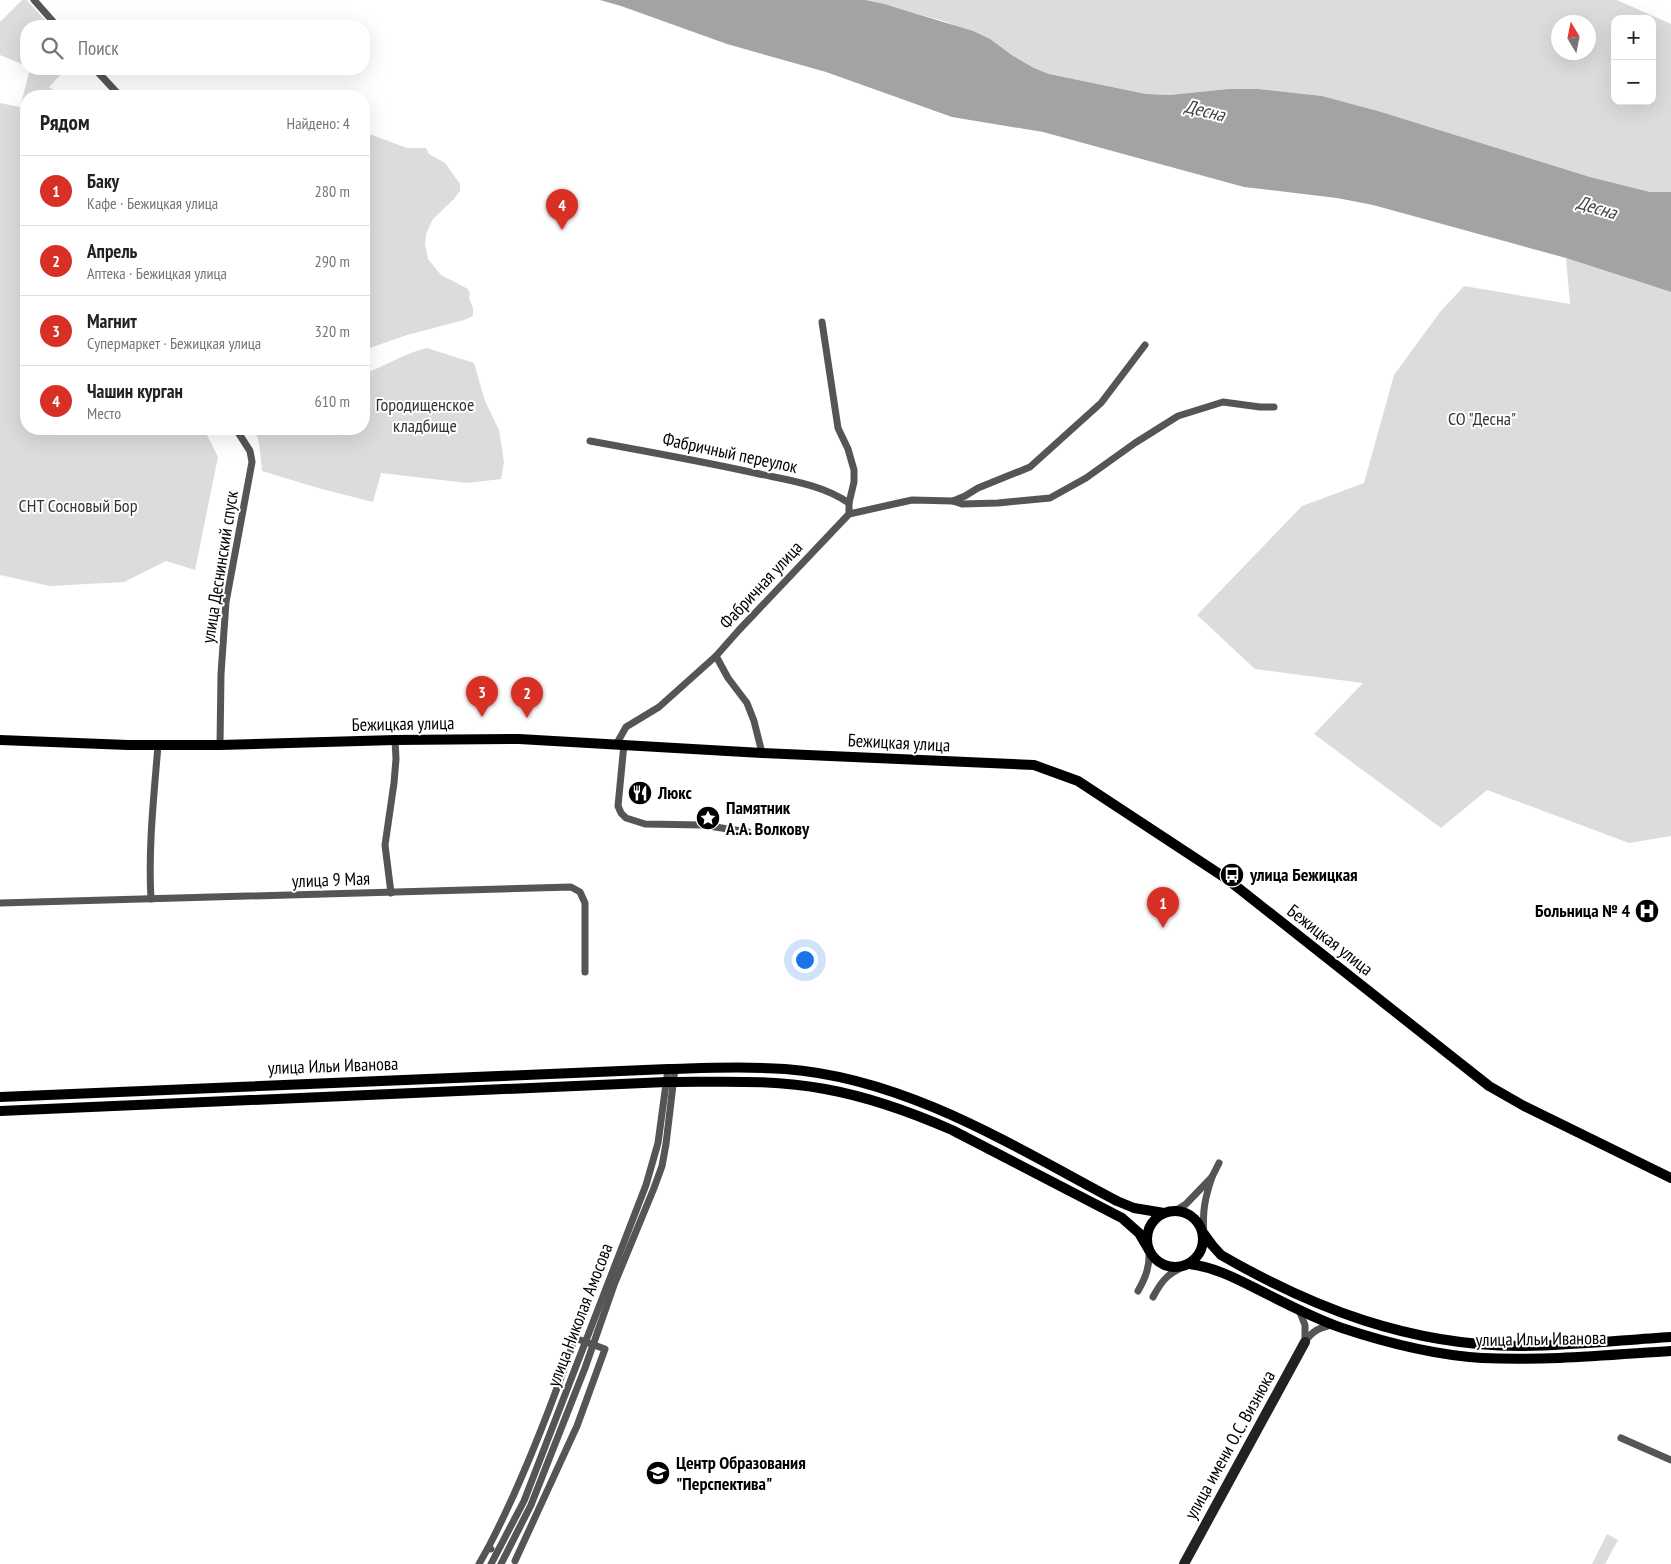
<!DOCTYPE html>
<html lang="ru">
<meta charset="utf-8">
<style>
:root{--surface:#fff;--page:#f2f2f2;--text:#202124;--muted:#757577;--line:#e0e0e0;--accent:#d93025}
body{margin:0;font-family:"PT Sans Narrow",sans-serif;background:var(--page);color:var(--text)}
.controls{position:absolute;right:15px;top:15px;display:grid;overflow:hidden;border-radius:10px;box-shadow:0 5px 20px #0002}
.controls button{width:45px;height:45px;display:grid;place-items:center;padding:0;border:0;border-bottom:1px solid var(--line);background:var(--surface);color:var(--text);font:25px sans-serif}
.compass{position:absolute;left:1551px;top:15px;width:45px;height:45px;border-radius:50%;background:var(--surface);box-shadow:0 5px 20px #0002;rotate:350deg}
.you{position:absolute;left:804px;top:959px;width:18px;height:18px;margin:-12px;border:4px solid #fff;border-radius:50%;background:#1a73e8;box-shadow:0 0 0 8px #1a73e833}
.badge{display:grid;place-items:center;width:32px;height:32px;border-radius:50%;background:var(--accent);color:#fff;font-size:16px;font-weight:700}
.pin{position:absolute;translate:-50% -41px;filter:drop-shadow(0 1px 2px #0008)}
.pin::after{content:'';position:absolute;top:26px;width:18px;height:15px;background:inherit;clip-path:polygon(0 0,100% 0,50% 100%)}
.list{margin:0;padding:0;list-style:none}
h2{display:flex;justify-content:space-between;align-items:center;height:65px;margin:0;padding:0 20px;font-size:21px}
h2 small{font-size:16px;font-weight:400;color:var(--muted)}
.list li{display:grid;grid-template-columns:32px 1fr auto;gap:15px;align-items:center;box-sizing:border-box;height:70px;padding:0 20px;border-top:1px solid var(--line)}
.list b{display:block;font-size:19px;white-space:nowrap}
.list p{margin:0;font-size:16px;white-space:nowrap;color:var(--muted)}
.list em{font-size:16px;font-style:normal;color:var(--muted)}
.icon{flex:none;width:28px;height:28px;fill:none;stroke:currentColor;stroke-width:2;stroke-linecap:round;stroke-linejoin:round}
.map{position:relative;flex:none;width:1671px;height:1564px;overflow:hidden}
.search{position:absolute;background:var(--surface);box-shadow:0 5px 20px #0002;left:20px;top:20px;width:350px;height:55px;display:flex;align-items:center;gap:12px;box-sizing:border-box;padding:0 18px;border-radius:20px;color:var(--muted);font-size:19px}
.panel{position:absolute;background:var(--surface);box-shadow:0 5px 20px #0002;left:20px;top:90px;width:350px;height:345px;border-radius:20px}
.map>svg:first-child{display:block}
</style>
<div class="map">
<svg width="1671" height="1564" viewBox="0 0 1671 1564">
<rect width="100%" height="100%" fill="#fff"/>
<g fill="#dcdcdc" fill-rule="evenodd">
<path d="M22 0H27L50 26H26V66L0 55V22Z"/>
<path d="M867 0H1617L1671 24V192H1650L1590 177 1378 111 1322 96 1258 89H1228L1170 95 1146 94 1049 74 1034 68 947 22ZM1615 19H1652V101H1615ZM1558 22H1588V52H1558Z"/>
<path d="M30 69H66L49 87 60 96H26V429H204L218 457 195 570 166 561 124 582 50 586 0 575V103L20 107Z"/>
<path d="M364 132 407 148H426L429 154 445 163 460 184V191L454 199 433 219 426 234 425 244 428 259 441 275 468 289 470 294 469 298 473 308V316L464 320 407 335 364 350Z"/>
<path d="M1566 258 1671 292V836L1629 843 1487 790 1441 828 1314 734 1363 683 1255 669 1197 615 1302 506 1364 483 1394 375 1440 312 1464 286 1570 304Z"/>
<path d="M427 348 474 363 485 401 499 430 504 462 501 479 467 483 381 473 373 502 318 488 262 471 259 443 255 429H364V374C385 366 405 353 427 348Z"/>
<path d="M1607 1534 1618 1540 1605 1564H1592Z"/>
</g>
<path fill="#a3a3a3" d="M600 0H866L884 4 973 31 990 39 1013 56 1034 68 1049 74 1146 94 1170 95 1228 89H1258L1322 96 1378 111 1590 177 1650 192H1671V292L1566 258 1373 205 1337 198 1244 187 1043 132 952 117 826 72 727 44 621 6Z"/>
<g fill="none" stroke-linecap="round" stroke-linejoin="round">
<g stroke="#555" stroke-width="7">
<path d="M34 0 57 26"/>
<path d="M95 69 120 96"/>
<path d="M822 322 838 428 848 449 854 470V482L849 503"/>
<path d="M590 441C645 451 700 461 755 473 787 480 821 484 849 503V514"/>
<path d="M953 501 965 496 978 488 1030 467 1101 403 1145 345"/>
<path d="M716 656 728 678 747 703 754 721 762 753"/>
<path d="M617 743 626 727 659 707 716 656 739 630 849 514 912 500 953 501 962 504 998 503 1050 498 1086 478 1135 443 1178 416 1223 402 1260 407H1274"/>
<path d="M624 744 618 806 621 813 626 818 645 824 702 825 748 832"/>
<path d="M220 745 221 674 226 602 252 462 250 451 236 429"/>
<path d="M391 893 385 845 394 783 396 759 395 740"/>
<path d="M151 899C148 848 154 796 158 745"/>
<path d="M0 903 571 887 580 892 585 903V972"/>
<path d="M1212 1177 1219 1163"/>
<path d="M1175 1211 1186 1204 1212 1177C1205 1198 1202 1212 1204 1234"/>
<path d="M1138 1291C1146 1277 1150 1266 1149 1250"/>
<path d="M1153 1297C1163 1278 1169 1273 1189 1264"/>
<path d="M1299 1310 1305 1325V1340"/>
<path d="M1305 1342C1312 1331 1320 1327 1333 1325"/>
<path d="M1621 1438 1671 1460"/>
<path d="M488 1548C523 1481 550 1410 575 1338L605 1349 577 1426 515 1561"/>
<path d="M479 1564 488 1548 491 1549"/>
<path d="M491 1564 524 1501 646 1185 658 1143 668 1069"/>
<path d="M501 1564 531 1505 585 1368 614 1285 654 1188 662 1166 666 1144 675 1068"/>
</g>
<path stroke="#222" stroke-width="10" d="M1184 1564 1305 1342"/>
<g stroke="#000" stroke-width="10">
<path d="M0 740 128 745H220L395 740 519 739 762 753 1034 765 1078 781 1227 879 1489 1086 1524 1106 1671 1178"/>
<path d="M0 1097 668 1069C707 1068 746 1066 785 1069 906 1078 1013 1146 1117 1201L1134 1208 1164 1213"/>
<path d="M0 1111 666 1082C719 1082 773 1079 825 1089 869 1097 911 1112 952 1130L1122 1218 1139 1233 1149 1250"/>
<circle cx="1175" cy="1239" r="28"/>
<path d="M1204 1234 1212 1245 1221 1255C1315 1309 1409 1345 1519 1346 1570 1346 1621 1340 1671 1337"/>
<path d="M1189 1264C1215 1267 1237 1279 1259 1290 1287 1304 1313 1318 1342 1328 1387 1343 1435 1355 1482 1358 1545 1361 1608 1355 1671 1351"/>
</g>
</g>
<defs>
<g id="restaurant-disc" transform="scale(1.25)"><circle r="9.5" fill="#000" stroke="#fff"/><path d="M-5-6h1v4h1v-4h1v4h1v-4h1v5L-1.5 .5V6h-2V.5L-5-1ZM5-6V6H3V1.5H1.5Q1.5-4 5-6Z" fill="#fff"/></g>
<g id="sight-disc" transform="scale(1.25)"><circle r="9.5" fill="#000" stroke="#fff"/><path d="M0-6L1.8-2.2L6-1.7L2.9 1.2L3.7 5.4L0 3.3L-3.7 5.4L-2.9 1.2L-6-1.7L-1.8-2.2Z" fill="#fff"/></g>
<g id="bus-disc" transform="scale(1.25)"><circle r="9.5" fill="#000" stroke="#fff"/><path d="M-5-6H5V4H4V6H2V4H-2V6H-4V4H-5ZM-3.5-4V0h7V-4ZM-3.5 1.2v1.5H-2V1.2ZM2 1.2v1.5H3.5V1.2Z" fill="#fff"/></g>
<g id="hospital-disc" transform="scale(1.25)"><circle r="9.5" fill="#000" stroke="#fff"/><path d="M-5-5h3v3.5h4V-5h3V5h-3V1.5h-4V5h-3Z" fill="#fff"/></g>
<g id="school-disc" transform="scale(1.25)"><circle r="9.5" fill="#000" stroke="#fff"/><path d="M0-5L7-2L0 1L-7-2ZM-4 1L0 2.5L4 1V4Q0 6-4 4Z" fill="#fff"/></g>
</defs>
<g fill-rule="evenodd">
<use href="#restaurant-disc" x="640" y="793"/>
<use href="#sight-disc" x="708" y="818"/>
<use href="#bus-disc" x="1232" y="875"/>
<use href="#hospital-disc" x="1647" y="911"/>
<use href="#school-disc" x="658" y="1473"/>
</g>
<g text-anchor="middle" stroke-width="4" stroke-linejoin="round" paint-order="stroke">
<g font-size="18" fill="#333" stroke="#fff">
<text x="425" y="411">Городищенское<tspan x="425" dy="21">кладбище</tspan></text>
<text x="1482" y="425">СО "Десна"</text>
<text x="78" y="512">СНТ Сосновый Бор</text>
</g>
<g font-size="18" fill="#000" stroke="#fff">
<text transform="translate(730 453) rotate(12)" y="6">Фабричный переулок</text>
<text transform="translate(220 567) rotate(-81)" y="6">улица Деснинский спуск</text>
<text transform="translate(761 585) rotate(-47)" y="6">Фабричная улица</text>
<text transform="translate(403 724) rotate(-1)" y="6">Бежицкая улица</text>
<text transform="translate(899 743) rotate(3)" y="6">Бежицкая улица</text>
<text transform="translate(331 880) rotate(-2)" y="6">улица 9 Мая</text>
<text transform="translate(1330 940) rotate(38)" y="6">Бежицкая улица</text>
<text transform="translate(333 1066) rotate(-2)" y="6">улица Ильи Иванова</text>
<text transform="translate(580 1315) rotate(-69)" y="6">улица Николая Амосова</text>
<text transform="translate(1541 1339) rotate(-1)" y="6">улица Ильи Иванова</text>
<text transform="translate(1230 1445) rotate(-61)" y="6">улица имени О.С. Визнюка</text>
</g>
<g font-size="18" font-weight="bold" fill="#000" stroke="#fff" text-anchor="start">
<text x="658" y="799">Люкс</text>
<text x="726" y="814">Памятник<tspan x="726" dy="21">А.А. Волкову</tspan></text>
<text x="1250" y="881">улица Бежицкая</text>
<text x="1630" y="917" text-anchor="end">Больница № 4</text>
<text x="676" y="1469">Центр Образования<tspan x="676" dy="21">"Перспектива"</tspan></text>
</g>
<g font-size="19" font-style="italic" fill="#444" stroke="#fff">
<text transform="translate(1205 110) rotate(14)" y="7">Десна</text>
<text transform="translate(1597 207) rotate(17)" y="7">Десна</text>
</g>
</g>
</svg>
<div class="controls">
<button>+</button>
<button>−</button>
</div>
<svg class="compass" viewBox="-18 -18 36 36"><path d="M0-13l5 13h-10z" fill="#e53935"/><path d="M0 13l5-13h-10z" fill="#757577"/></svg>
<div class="you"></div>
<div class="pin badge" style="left:1163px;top:928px">1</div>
<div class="pin badge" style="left:527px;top:718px">2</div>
<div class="pin badge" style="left:482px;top:717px">3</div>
<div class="pin badge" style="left:562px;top:230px">4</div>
<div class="search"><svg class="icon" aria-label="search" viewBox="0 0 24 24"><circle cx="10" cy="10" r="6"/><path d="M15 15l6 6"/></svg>Поиск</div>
<section class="panel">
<h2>Рядом<small>Найдено: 4</small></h2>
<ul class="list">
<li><span class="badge">1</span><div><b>Баку</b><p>Кафе · Бежицкая улица</p></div><em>280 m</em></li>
<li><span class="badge">2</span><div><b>Апрель</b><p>Аптека · Бежицкая улица</p></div><em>290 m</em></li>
<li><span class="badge">3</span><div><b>Магнит</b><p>Супермаркет · Бежицкая улица</p></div><em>320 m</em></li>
<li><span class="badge">4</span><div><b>Чашин курган</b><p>Место</p></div><em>610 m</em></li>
</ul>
</section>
</div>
